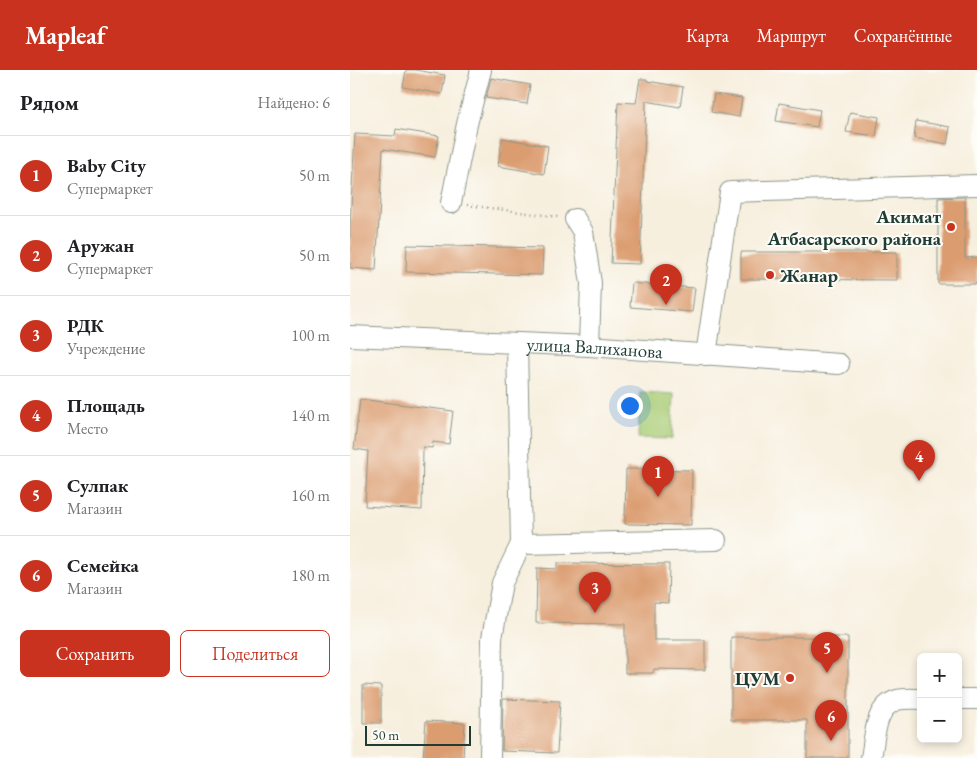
<!DOCTYPE html>
<html lang="ru">
<meta charset="utf-8">
<style>
:root{--surface:#fff;--page:#f6f6f6;--text:#202124;--muted:#757577;--line:#e0e0e0;--accent:#c8321e}
body{margin:0;font-family:"EB Garamond",serif;background:var(--page);color:var(--text)}
.controls{position:absolute;right:15px;bottom:15px;display:grid;overflow:hidden;border-radius:8px;box-shadow:0 2px 8px #0003}
.controls button{width:45px;height:45px;display:grid;place-items:center;padding:0;border:0;border-bottom:1px solid var(--line);background:var(--surface);color:var(--text);font:25px sans-serif}
.scale{position:absolute;left:15px;bottom:12px;width:106px;box-sizing:border-box;padding-left:5px;border:2px solid #1f3d34;border-top:0;font-size:14px;line-height:18px;white-space:nowrap;color:#1f3d34;-webkit-text-stroke:4px #fdfcf7;paint-order:stroke}
.you{position:absolute;left:279px;top:335px;width:18px;height:18px;margin:-12px;border:4px solid #fff;border-radius:50%;background:#1a73e8;box-shadow:0 0 0 8px #1a73e833}
.badge{display:grid;place-items:center;width:32px;height:32px;border-radius:50%;background:var(--accent);color:#fff;font-size:16px;font-weight:700}
.pin{position:absolute;translate:-50% -41px;filter:drop-shadow(0 1px 2px #0008)}
.pin::after{content:'';position:absolute;top:26px;width:18px;height:15px;background:inherit;clip-path:polygon(0 0,100% 0,50% 100%)}
.list{margin:0;padding:0;list-style:none}
h2{display:flex;justify-content:space-between;align-items:center;height:65px;margin:0;padding:0 20px;font-size:21px}
h2 small{font-size:16px;font-weight:400;color:var(--muted)}
.list li{display:grid;grid-template-columns:32px 1fr auto;gap:15px;align-items:center;box-sizing:border-box;height:80px;padding:0 20px;border-top:1px solid var(--line)}
.list b{display:block;font-size:19px;white-space:nowrap}
.list p{margin:0;font-size:16px;white-space:nowrap;color:var(--muted)}
.list em{font-size:16px;font-style:normal;color:var(--muted)}
.actions{display:flex;gap:10px;padding:15px 20px}
.actions a{flex:1;padding:11px 0;border:1px solid var(--accent);border-radius:8px;text-align:center;font-size:18px;color:var(--accent)}
.actions .main{background:var(--accent);color:#fff}
.map{position:relative;flex:none;width:627px;height:688px;overflow:hidden}
header{display:flex;align-items:center;gap:30px;box-sizing:border-box;height:70px;padding:0 25px;background:var(--accent);color:#fff}
header strong{font-size:24px}
nav{display:flex;gap:28px;margin-inline-start:auto;font-size:18px}
main{display:flex}
aside{flex:1;background:var(--surface)}
.map>svg:first-child{display:block}
</style>
<header>
<strong>Mapleaf</strong>
<nav><a>Карта</a><a>Маршрут</a><a>Сохранённые</a></nav>
</header>
<main>
<aside>
<h2>Рядом<small>Найдено: 6</small></h2>
<ul class="list">
<li><span class="badge">1</span><div><b>Baby City</b><p>Супермаркет</p></div><em>50 m</em></li>
<li><span class="badge">2</span><div><b>Аружан</b><p>Супермаркет</p></div><em>50 m</em></li>
<li><span class="badge">3</span><div><b>РДК</b><p>Учреждение</p></div><em>100 m</em></li>
<li><span class="badge">4</span><div><b>Площадь</b><p>Место</p></div><em>140 m</em></li>
<li><span class="badge">5</span><div><b>Сулпак</b><p>Магазин</p></div><em>160 m</em></li>
<li><span class="badge">6</span><div><b>Семейка</b><p>Магазин</p></div><em>180 m</em></li>
</ul>
<div class="actions"><a class="main">Сохранить</a><a>Поделиться</a></div>
</aside>
<div class="map">
<svg width="627" height="688" viewBox="0 0 627 688">
<rect width="100%" height="100%" fill="#fdfcf7"/>
<filter id="ink" filterUnits="userSpaceOnUse"><feTurbulence type="fractalNoise" baseFrequency=".02" numOctaves="2"/><feDisplacementMap in="SourceGraphic" scale="10" xChannelSelector="R" yChannelSelector="G"/><feConvolveMatrix kernelMatrix="1 2 1 2 8 2 1 2 1" color-interpolation-filters="sRGB"/></filter>
<filter id="wash" filterUnits="userSpaceOnUse"><feTurbulence type="fractalNoise" baseFrequency=".0096" numOctaves="4" result="noise"/><feDisplacementMap in="SourceGraphic" scale="20" xChannelSelector="R" yChannelSelector="G"/><feGaussianBlur stdDeviation="1.12" result="paint"/><feColorMatrix in="noise" values="0 0 0 0 0 0 0 0 0 0 0 0 0 0 0 0 0 1.4 0 .05"/><feComposite in="paint" operator="in"/></filter>
<g filter="url(#wash)">
<rect width="100%" height="100%" fill="#f7efde"/>
<path fill="#a8cc75" stroke="#648454" d="M290 322 324 324 322 369 288 368Z"/>
<g id="blocks">
<g fill="#db9c70">
<path d="M56 0H65L95 5 92 24 53 17Z"/>
<path d="M141 8 180 15 177 34 136 28Z"/>
<path d="M290 9H297V11L333 17 330 37 296 31 290 194 261 193 268 32 286 33Z"/>
<path d="M364 24 392 28 389 47 361 42Z"/>
<path d="M429 33 470 40 467 57 426 51Z"/>
<path d="M500 42 529 47 526 66 496 62Z"/>
<path d="M566 51 600 57 597 74 564 68Z"/>
<path d="M46 59 89 66 85 87 33 79 26 200 0 198V154L5 64 45 66Z"/>
<path d="M152 68 198 76 194 104 148 96Z"/>
<path d="M615 127V188L627 187V214H588V128Z"/>
<path d="M57 175 193 178 192 205 56 202Z"/>
<path d="M391 182H547V210L391 209Z"/>
<path d="M282 213 345 218 342 242 280 237Z"/>
<path d="M10 329 103 341 99 374 83 372 82 378 73 377 72 440 15 436 18 381 4 379Z"/>
<path d="M276 399 342 400 341 455 275 454Z"/>
<path d="M207 493 319 494 318 533 304 532V570H355V600L304 599 303 603H275V554L186 553 187 498 207 499Z"/>
<path d="M381 567H498V688H457V650H381Z"/>
<path d="M13 615 31 616V653H13Z"/>
<path d="M153 629 210 631 207 683 152 681Z"/>
<path d="M76 651 115 653 113 688H73Z"/>
</g>
</g>
</g>
<g filter="url(#ink)">
<use href="#blocks" fill-opacity="0" stroke="#8b9689" stroke-width="1"/>
<g fill="none" stroke-linecap="round" stroke-linejoin="round">
<g stroke="#8b9689" stroke-width="22">
<g id="minor">
<path d="M101 133 117 54 131 0"/>
<path d="M225 149 233 162 241 213 239 276"/>
<path id="s1" d="M0 266 239 276 489 294"/>
<path d="M167 273 171 474 366 470"/>
<path d="M356 285 380 122 627 115"/>
<path d="M608 629H627"/>
<path d="M140 688 142 568 152 513 171 474"/>
<path d="M521 688C525 668 524 637 547 630 554 628 563 629 571 629"/>
</g>
</g>
<path stroke="#8b9689" stroke-width="2.5" stroke-dasharray="1 4" stroke-linecap="butt" d="M117 135 208 147"/>
<use href="#minor" stroke="#fff" stroke-width="20"/>
</g>
</g>
<g fill="#c8321e" stroke="#fdfcf7" stroke-width="2">
<circle cx="601" cy="157" r="5"/>
<circle cx="420" cy="205" r="5"/>
<circle cx="440" cy="608" r="5"/>
</g>
<g text-anchor="middle" stroke-width="4" stroke-linejoin="round" paint-order="stroke">
<g font-size="19" font-weight="bold" fill="#1f3d34" stroke="#fdfcf7" text-anchor="end">
<text x="591" y="153">Акимат<tspan x="591" dy="22">Атбасарского района</tspan></text>
<text x="430" y="212" text-anchor="start">Жанар</text>
<text x="430" y="615">ЦУМ</text>
</g>
<g font-size="19" fill="#1f3d34" stroke="#fdfcf7">
<text dy="7" stroke="none"><textPath href="#s1" startOffset="245">улица Валиханова</textPath></text>
</g>
</g>
</svg>
<div class="controls">
<button>+</button>
<button>−</button>
</div>
<div class="scale">50 m</div>
<div class="you"></div>
<div class="pin badge" style="left:308px;top:427px">1</div>
<div class="pin badge" style="left:316px;top:235px">2</div>
<div class="pin badge" style="left:245px;top:543px">3</div>
<div class="pin badge" style="left:569px;top:411px">4</div>
<div class="pin badge" style="left:477px;top:603px">5</div>
<div class="pin badge" style="left:481px;top:671px">6</div>
</div>
</main>
